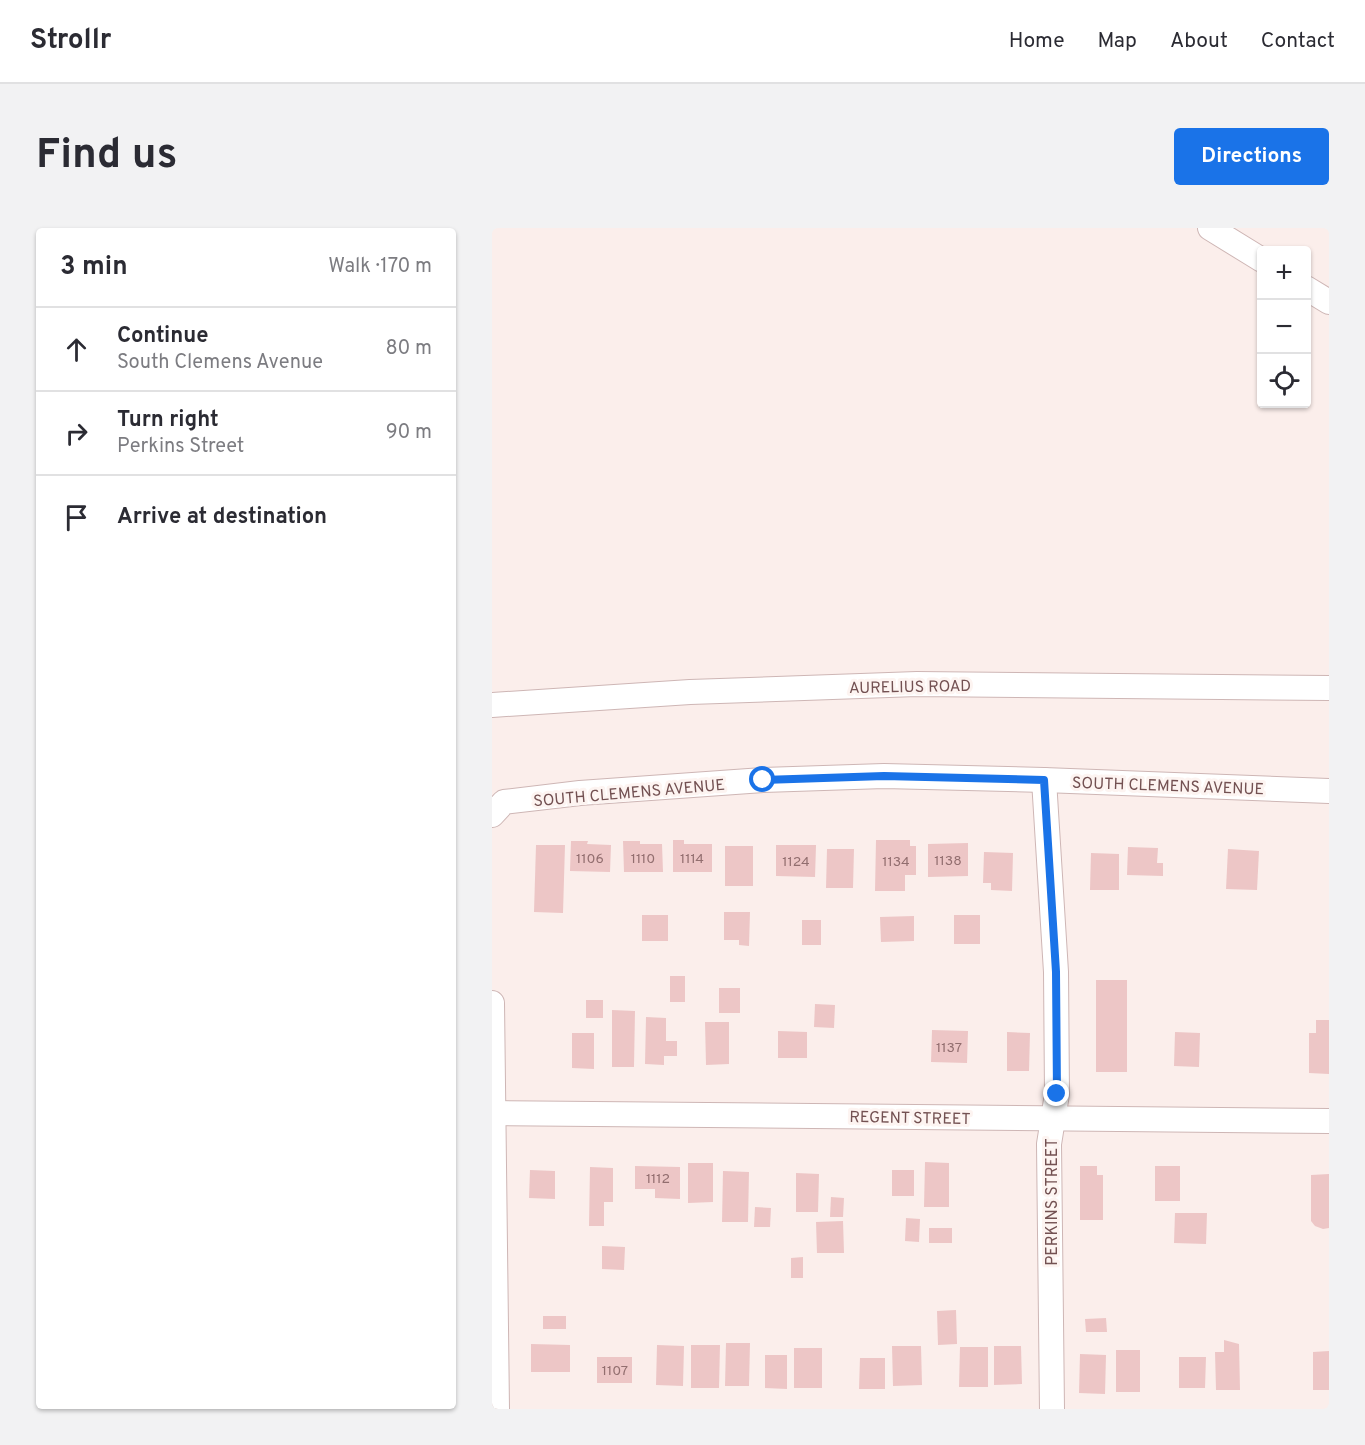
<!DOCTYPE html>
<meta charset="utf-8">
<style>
:root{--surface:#fff;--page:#f2f2f3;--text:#2b2b33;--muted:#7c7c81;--line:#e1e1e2;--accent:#1a73e8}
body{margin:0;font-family:Overpass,sans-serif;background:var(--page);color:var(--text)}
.controls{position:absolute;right:18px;top:18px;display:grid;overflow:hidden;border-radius:6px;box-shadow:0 2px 4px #0004}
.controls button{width:54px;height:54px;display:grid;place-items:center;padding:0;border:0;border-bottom:2px solid var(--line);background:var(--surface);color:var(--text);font:30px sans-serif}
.stop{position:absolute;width:18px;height:18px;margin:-14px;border:4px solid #1a73e8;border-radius:50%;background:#fff}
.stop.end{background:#1a73e8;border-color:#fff;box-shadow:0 2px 6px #0008}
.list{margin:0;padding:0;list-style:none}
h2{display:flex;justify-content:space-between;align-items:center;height:78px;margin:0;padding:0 24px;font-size:26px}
h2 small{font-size:20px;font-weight:400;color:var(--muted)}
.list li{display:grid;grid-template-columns:39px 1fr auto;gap:18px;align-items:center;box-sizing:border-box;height:84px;padding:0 24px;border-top:2px solid var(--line)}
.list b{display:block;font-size:22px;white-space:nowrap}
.list p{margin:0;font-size:20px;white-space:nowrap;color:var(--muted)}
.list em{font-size:20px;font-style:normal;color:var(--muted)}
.icon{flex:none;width:33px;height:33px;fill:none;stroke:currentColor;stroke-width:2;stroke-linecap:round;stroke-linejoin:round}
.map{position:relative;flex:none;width:837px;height:1181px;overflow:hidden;border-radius:6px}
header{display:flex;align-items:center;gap:36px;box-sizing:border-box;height:84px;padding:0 30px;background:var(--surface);border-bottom:2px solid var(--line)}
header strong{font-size:28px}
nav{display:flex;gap:33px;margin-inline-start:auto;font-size:21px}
.intro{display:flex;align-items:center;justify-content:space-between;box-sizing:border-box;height:144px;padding:0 36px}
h1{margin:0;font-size:42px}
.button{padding:15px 27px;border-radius:6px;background:var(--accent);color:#fff;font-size:21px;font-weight:700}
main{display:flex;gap:36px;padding:0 36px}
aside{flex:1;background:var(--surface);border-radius:6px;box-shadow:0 2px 4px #0004}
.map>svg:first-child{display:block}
</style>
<header>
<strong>Strollr</strong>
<nav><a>Home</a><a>Map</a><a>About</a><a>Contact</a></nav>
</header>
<div class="intro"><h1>Find us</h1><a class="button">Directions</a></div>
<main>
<aside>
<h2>3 min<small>Walk · 170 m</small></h2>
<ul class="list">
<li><svg class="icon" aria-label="ahead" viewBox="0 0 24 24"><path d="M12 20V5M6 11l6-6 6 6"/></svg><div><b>Continue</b><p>South Clemens Avenue</p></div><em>80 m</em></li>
<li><svg class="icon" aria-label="right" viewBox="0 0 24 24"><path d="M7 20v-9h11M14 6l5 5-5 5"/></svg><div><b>Turn right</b><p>Perkins Street</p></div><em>90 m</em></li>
<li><svg class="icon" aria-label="arrive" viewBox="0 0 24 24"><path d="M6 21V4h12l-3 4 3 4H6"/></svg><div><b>Arrive at destination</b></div></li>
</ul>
</aside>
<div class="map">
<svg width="837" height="1181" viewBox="0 0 837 1181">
<rect width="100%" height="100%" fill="#fbeeeb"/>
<g fill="#edc6c6">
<path d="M181 612H192V616H220V644H181Z"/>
<path d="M384 612H418V618H424V647H413V663H383Z"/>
<path d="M79 613H96L95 616 119 617 118 644 78 643Z"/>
<path d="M131 613H148V616H170L171 644H132Z"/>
<path d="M476 615V648L436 649V616Z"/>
<path d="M44 617H73L71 685 42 684Z"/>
<path d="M284 617H324L323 649 284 648Z"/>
<rect x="233" y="618" width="28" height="40"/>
<path d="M636 619 666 620 665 635H671V648L635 647Z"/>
<path d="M335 621H362L361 660H334Z"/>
<path d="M736 621 767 623 765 662 734 661Z"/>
<path d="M492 624 521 625 520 663 499 662V655H491Z"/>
<path d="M599 625 627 626V662H598Z"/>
<path d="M232 684H258L257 718 247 717V712H232Z"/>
<rect x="150" y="687" width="26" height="26"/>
<rect x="462" y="687" width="26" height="29"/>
<path d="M422 688V713L389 714 388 689Z"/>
<rect x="310" y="692" width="19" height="25"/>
<rect x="178" y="748" width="15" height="26"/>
<rect x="604" y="752" width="31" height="92"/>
<rect x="227" y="760" width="21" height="25"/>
<rect x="94" y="772" width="17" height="18"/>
<path d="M323 776 343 777 342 800 322 799Z"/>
<path d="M120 782 143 783 142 839H120Z"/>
<path d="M154 789 174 790V813H185V828H172V837L153 836Z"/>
<path d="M824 792H837V846L817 845V805H824Z"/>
<path d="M213 794H237V836L214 837Z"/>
<path d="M440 802 476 803 475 835 439 834Z"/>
<path d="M286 803 315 804V830H286Z"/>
<path d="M515 804 538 805 537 843H515Z"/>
<path d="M683 804 708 805 707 839 682 838Z"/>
<path d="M80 805H102V841L80 840Z"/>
<path d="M433 934 457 935V979H432Z"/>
<path d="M196 935H221V974L196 975Z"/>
<path d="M143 938 188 939V971L163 970V961H143Z"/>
<path d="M588 938H605V947H611V992H588Z"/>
<rect x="663" y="938" width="25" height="35"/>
<path d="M98 939 121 940V974H112V998H97Z"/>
<path d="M38 942 63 943V971L37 970Z"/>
<rect x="400" y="942" width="22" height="26"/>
<path d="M231 943 257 944 256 994H230Z"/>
<path d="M304 945 327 946 326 984H304Z"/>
<path d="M837 946V1000L831 1001 823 998 819 993V947Z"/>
<path d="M339 969 352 970 351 989H338Z"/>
<path d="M263 979 279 980 278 999H262Z"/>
<path d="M683 985H715L714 1016 682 1015Z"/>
<path d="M414 990 428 991 427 1014 413 1013Z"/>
<path d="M351 993 352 1025H325L324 994Z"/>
<rect x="437" y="1000" width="23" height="15"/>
<path d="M110 1018 133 1019 132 1042 110 1041Z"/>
<path d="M311 1029V1050H299V1030Z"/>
<path d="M464 1082 465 1116 446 1117 445 1083Z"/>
<rect x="51" y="1088" width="23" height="13"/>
<path d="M614 1090 615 1104H594L593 1091Z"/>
<path d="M732 1112 747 1116 748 1162H724L723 1124H732Z"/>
<path d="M234 1115H258L257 1158H233Z"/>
<path d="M39 1116 78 1117V1144H39Z"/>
<path d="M165 1117 192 1118 191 1158 164 1157Z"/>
<path d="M199 1117H228L227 1160H199Z"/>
<path d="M400 1118H429L430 1157 401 1158Z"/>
<path d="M502 1118H529L530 1156 502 1157Z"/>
<path d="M468 1119H496V1159H467Z"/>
<rect x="302" y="1120" width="28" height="40"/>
<rect x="624" y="1122" width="24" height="42"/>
<path d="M837 1123V1162H821V1124Z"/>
<path d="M588 1126 614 1127 613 1166 587 1165Z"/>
<path d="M273 1127H295V1161L273 1160Z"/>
<rect x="105" y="1129" width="35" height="26"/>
<path d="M687 1129H714L713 1160H687Z"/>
<path d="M368 1130H393V1161H367Z"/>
</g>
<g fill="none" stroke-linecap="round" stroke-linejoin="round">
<g stroke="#ceb6b5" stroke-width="26">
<g id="minor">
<path d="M718 0 770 32"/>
<path d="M814 60 837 74"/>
<path d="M0 477 198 464 425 456 837 460"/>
<path d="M552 552 564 744 565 866 557 916 560 1181"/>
<path d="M0 587 12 574 88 565 271 552 392 548 552 552 837 563"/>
<path d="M0 775 5 1181"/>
<path d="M0 885 837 893"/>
</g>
</g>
<use href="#minor" stroke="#fff" stroke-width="24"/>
</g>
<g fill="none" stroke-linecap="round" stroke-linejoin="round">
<path stroke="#1a73e8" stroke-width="8" d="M271 552 392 548 552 552 564 744 565 866"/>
</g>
<g text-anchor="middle" stroke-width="6" stroke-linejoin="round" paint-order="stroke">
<g font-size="14" fill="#926e6f">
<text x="98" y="635">1106</text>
<text x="151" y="635">1110</text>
<text x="200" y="635">1114</text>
<text x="456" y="637">1138</text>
<text x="304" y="638">1124</text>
<text x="404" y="638">1134</text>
<text x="457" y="824">1137</text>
<text x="166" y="955">1112</text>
<text x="123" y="1147">1107</text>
</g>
<g font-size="16" fill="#735152" stroke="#fdf4f1">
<text transform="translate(418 458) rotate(-1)" y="6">AURELIUS ROAD</text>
<text transform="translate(676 557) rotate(2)" y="6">SOUTH CLEMENS AVENUE</text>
<text transform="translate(137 564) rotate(-5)" y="6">SOUTH CLEMENS AVENUE</text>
<text transform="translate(418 889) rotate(1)" y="6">REGENT STREET</text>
<text transform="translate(559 974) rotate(-90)" y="6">PERKINS STREET</text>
</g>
</g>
</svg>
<div class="controls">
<button>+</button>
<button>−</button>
<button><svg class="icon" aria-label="locate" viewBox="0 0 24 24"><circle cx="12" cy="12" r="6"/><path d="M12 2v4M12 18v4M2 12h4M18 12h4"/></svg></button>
</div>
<div class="stop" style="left:271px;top:552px"></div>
<div class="stop end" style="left:565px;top:866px"></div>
</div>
</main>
